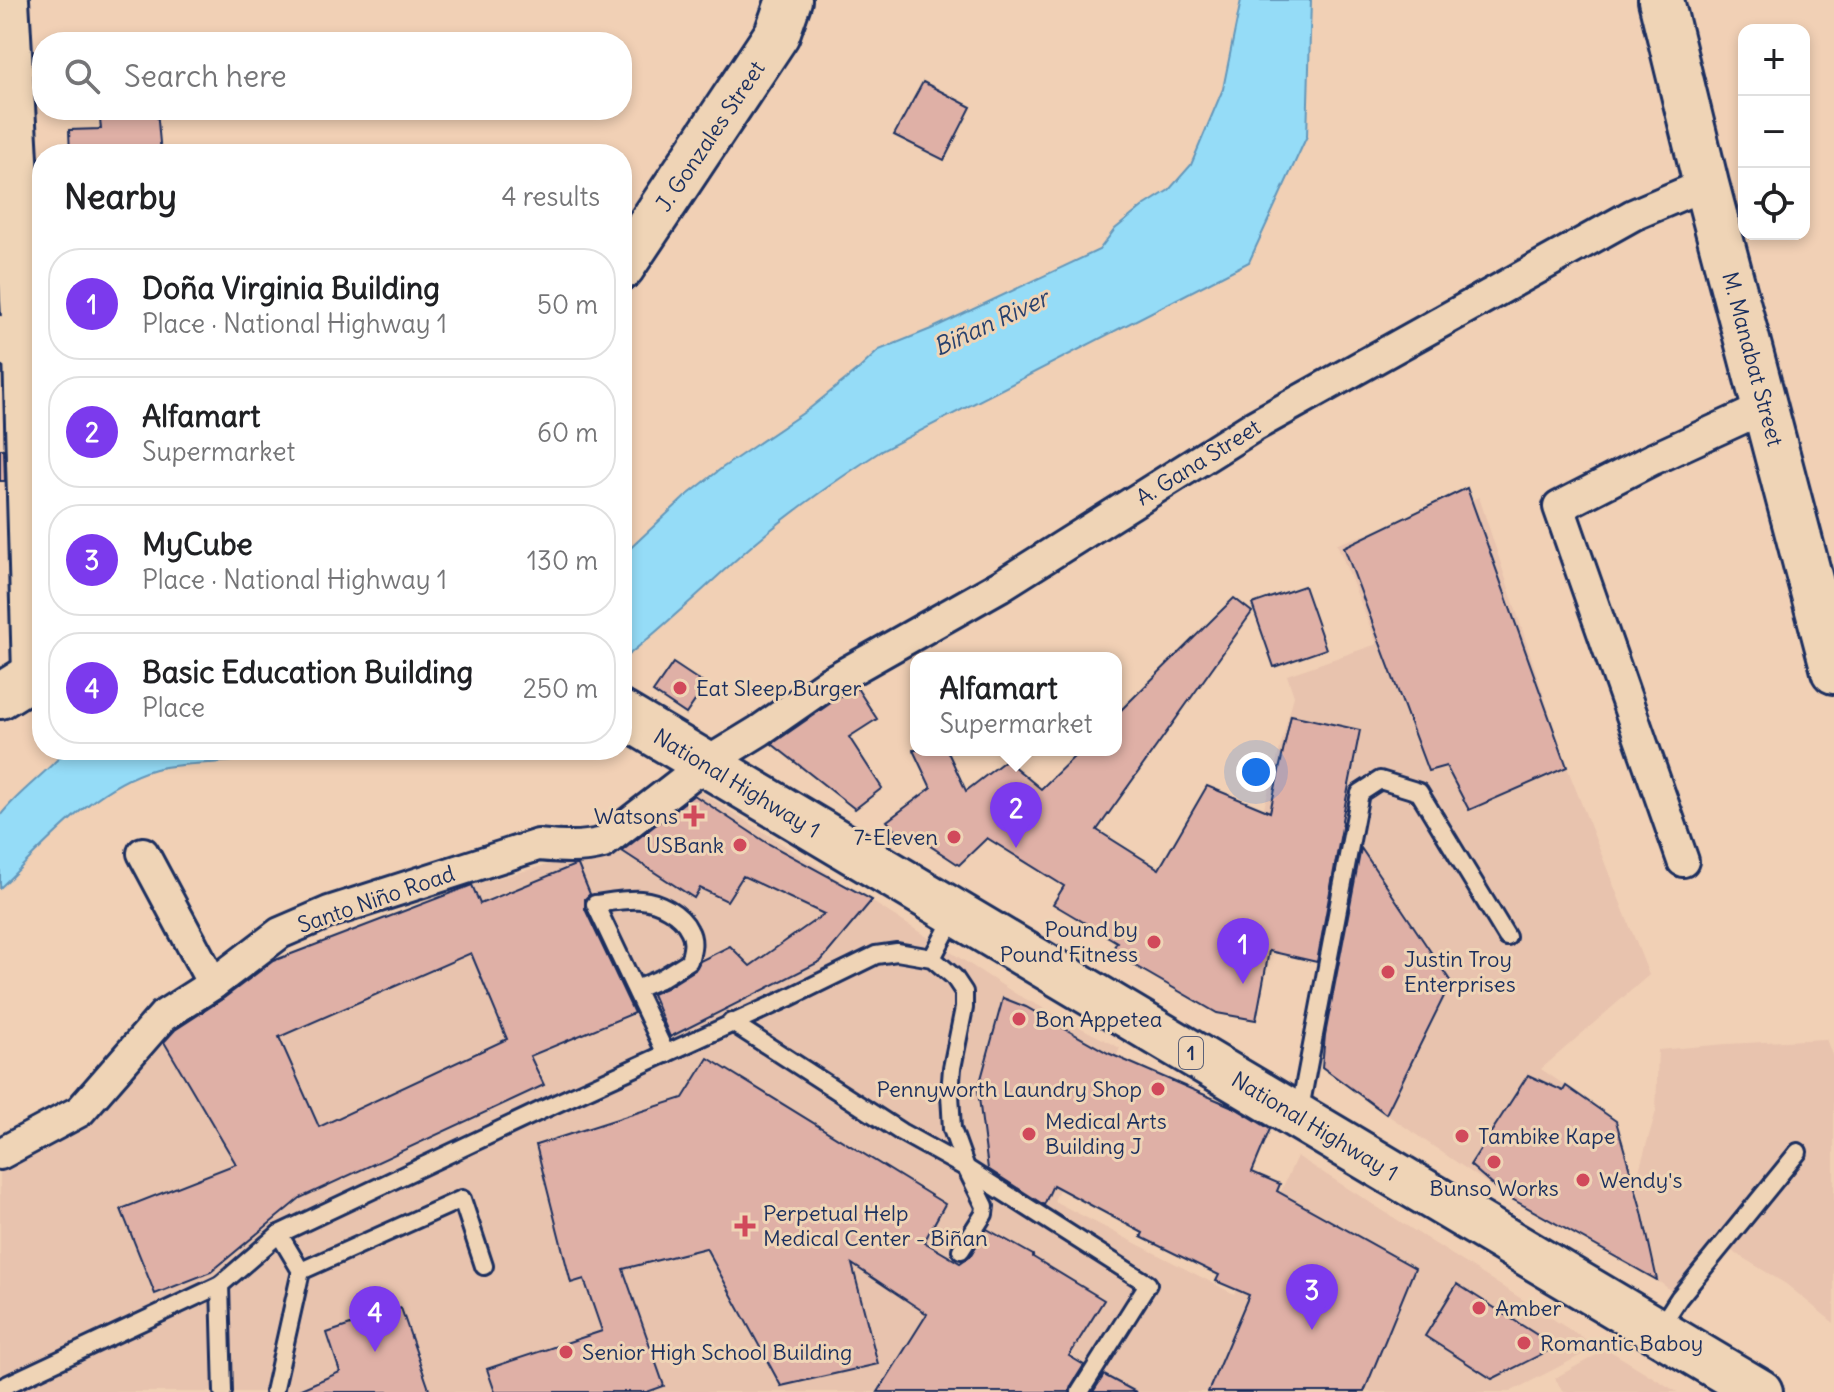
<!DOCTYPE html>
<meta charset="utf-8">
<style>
:root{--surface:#fff;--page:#f6f6f6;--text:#202124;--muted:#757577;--line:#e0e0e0;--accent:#7c3aed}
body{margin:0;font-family:Delius,sans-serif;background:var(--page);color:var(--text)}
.controls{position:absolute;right:24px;top:24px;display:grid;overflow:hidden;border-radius:16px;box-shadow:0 4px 12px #0003}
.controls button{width:72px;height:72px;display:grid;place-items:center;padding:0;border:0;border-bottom:2px solid var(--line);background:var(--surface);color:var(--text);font:40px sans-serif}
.you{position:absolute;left:1256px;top:772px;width:28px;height:28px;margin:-20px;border:6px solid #fff;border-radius:50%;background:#1a73e8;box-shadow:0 0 0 12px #1a73e833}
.badge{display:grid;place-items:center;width:52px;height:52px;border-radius:50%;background:var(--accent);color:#fff;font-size:26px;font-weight:700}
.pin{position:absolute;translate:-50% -66px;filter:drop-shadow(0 2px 4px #0008)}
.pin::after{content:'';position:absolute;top:42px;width:28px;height:24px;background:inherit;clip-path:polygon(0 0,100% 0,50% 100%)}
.popup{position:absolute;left:910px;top:652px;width:212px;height:104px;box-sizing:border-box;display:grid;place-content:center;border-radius:16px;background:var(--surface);filter:drop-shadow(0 2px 6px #0005);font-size:26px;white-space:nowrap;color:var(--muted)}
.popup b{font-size:30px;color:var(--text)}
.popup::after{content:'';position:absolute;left:50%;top:100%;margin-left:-16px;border:16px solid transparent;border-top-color:var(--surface)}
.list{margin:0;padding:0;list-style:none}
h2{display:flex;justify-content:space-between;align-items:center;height:104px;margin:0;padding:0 32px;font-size:34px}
h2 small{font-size:26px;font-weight:400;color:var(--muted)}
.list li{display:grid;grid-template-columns:52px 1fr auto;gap:24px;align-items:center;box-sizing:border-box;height:112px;margin:0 16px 16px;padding:0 16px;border:2px solid var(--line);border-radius:32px}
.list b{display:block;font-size:30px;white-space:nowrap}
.list p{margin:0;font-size:26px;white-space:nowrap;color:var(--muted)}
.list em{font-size:26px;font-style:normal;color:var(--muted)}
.icon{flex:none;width:44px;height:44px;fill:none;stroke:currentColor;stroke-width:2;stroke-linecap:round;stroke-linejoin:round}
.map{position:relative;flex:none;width:1834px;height:1392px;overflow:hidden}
.search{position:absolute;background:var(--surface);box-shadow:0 4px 12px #0003;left:32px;top:32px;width:600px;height:88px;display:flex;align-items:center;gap:20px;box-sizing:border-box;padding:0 28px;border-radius:32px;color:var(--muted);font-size:30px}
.panel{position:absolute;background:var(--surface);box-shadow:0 4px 12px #0003;left:32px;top:144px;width:600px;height:616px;border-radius:32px}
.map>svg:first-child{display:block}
</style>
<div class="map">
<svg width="1834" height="1392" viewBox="0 0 1834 1392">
<rect width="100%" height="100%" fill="#f1d0b5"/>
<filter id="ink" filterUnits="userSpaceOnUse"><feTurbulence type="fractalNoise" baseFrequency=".0125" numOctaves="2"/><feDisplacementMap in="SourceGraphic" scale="16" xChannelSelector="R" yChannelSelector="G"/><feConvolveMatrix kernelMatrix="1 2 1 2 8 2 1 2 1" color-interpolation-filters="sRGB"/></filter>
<g filter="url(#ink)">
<g fill="#e8c3ae">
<path d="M1479 497 1567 767 1649 975 1541 1069 1566 1086 1503 1194 1386 1114 1451 982 1357 842 1332 962 1228 942 1294 696 1287 675 1377 644 1337 544Z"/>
<path d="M684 781 1016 994 1120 1048 1054 1201 1234 1294 1297 1156 1597 1347 1510 1392H0V1169L72 1133 95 1110 157 1031 262 965 472 885 550 864H577Z"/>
<path d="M1826 1039 1834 1060V1323L1786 1284 1725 1247 1687 1303 1657 1280 1636 1181 1656 1111 1658 1050 1726 1044Z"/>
<path d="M1607 1349 1677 1392H1563L1555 1378Z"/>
</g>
<g fill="#95dcf7" stroke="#6497ba" stroke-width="2">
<path d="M1241 0H1311L1307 136 1249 262 881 451C838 479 796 508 756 542 711 581 669 623 622 660V556L685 497 722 468 809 409 860 368 879 350 931 329 1099 250 1115 229 1142 207 1169 190 1191 165 1223 89Z"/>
<path d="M66 750H327C288 758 249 759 210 763 192 764 173 765 155 769 93 786 45 845 0 888V816C19 791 46 774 66 750Z"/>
</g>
<g fill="#dfb0a6" stroke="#1b2f5e" stroke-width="2" fill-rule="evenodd">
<path d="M923 82 971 107 944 160 894 135Z"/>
<path d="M99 110H157L161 154H70L69 130 101 129Z"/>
<path d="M0 449H4L5 481H0Z"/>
<path d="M1467 488 1567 767 1469 810 1446 766 1428 771 1344 547Z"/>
<path d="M1304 586 1326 649 1274 667 1252 604Z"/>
<path d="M1234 598 1252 612 1097 830 1159 869 1207 786 1270 812 1291 715 1360 730 1342 820 1343 822 1317 962 1269 951 1256 1020 1217 1013 1111 952 1117 942 1053 904 1064 886 987 838 959 865 909 832 901 838 887 821 931 788 913 750H947L966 791 1006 760 1041 789 1081 750H1116V715Z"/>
<path d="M673 663 706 685 686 714 653 692Z"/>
<path d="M857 688 877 719 849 737 882 788 855 809 772 744 838 698Z"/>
<path d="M694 795 767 843 872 900 821 961 670 1037 652 994 666 988 695 970 700 961 730 946 750 966 824 914 743 876 727 901 700 888 694 898 622 851Z"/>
<path d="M1361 848 1451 982 1386 1114 1322 1067 1325 1035Z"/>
<path d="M575 865H578L590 894 585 899V909L634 1013 530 1056 544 1085 300 1198 211 1272 155 1294 121 1209 236 1164 164 1042 175 1030 224 998 273 961 472 885 480 904ZM471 953 507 1039 319 1127 279 1037Z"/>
<path d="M1003 998 1026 1007 1108 1053 1235 1108 1270 1129 1252 1172 1280 1184 1277 1191 1415 1268 1364 1392H1208L1249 1295 1216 1281 1219 1275 1141 1237 1143 1233 1053 1185 1044 1205 988 1169 978 1090Z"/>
<path d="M708 1058 945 1204 924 1242 960 1263 970 1256 987 1229 1033 1255V1257L1104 1300 1069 1356 1084 1365 1071 1386 1069 1392H878L927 1314 852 1264 878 1364 781 1386 706 1248 623 1269 664 1386 647 1392H495L487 1369 602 1331 584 1279 571 1283 536 1145 683 1098Z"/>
<path d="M1528 1075 1563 1091 1566 1086 1616 1121 1642 1212 1657 1280 1503 1194 1470 1165Z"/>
<path d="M1457 1284 1556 1347 1492 1379 1425 1336Z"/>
<path d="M401 1308 430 1392H294L340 1372 327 1333Z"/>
<path d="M1104 1375 1136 1392H1093Z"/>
</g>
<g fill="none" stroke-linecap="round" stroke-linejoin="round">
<g stroke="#1b2f5e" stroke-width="22">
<g id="lane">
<path d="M932 958 955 915"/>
<path d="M636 989 660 979 689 961C692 951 695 940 689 930 681 913 658 901 641 900 626 899 610 902 595 904L666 1054"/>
<path d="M731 1022 901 1132 966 1168 1148 1284 1080 1392"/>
<path d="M1299 1114 1360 793 1380 780 1419 792 1507 937"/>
<path d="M301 1271 462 1199 484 1266"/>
<path d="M220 1285 223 1392"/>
<path d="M1659 1329 1679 1298 1798 1152"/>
<path d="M0 1388 220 1285 279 1234 542 1110 788 998 876 955 897 952 932 958 954 977 964 992V1008L952 1068 950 1094 952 1129 966 1168 985 1206 984 1214 961 1250"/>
<path d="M274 1392 301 1271 279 1234"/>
</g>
</g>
<g stroke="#1b2f5e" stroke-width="36">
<g id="street">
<path d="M143 853 213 984"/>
<path d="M1683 861 1559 507 1653 459 1766 407"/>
<path d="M0 1154 80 1111 163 1016 213 984 280 933 329 912 538 845C560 847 581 849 603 843L705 764 759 731 828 683 1000 586 1254 426 1633 215 1706 184"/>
</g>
</g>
<g stroke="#1b2f5e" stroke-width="50">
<g id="secondary">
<path d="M6 0 26 353 35 673"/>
<path d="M1661 0 1706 184 1834 671"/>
<path d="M622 267 777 34 789 0"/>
<path d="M0 696 42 670"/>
</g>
</g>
<g stroke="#1b2f5e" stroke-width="50">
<g id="highway">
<path d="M0 338 42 363"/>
<path d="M622 714 1760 1392"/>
</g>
</g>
<use href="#lane" stroke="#efd4b6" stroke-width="16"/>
<use href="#street" stroke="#efd4b6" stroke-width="30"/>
<use href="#secondary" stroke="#efd4b6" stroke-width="44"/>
<use href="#highway" stroke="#efd4b6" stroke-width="44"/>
</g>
</g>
<g fill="#d1495b" stroke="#efd4b6" stroke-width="3">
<circle cx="680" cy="688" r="8"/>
<path d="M690 804h8v8h8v8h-8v8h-8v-8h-8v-8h8z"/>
<circle cx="954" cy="837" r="8"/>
<circle cx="740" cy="845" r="8"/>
<circle cx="1154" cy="942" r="8"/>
<circle cx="1388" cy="972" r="8"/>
<circle cx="1019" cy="1019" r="8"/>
<circle cx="1158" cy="1089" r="8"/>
<circle cx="1029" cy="1134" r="8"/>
<circle cx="1462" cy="1136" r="8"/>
<circle cx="1494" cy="1162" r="8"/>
<circle cx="1583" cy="1180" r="8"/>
<path d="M741 1214h8v8h8v8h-8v8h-8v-8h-8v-8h8z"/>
<circle cx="1479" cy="1308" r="8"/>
<circle cx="1524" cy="1343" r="8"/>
<circle cx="566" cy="1352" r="8"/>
</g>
<g text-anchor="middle" stroke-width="6" stroke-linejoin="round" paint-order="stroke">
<rect fill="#efd4b6" stroke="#5b6078" stroke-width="2" x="1179" y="1037" width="24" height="32" rx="6"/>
<g font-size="20" font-weight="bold" fill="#1b2f5e">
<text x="1191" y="1060">1</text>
</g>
<g font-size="22" fill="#1b2f5e" stroke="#efd4b6">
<text transform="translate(710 136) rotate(-56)" y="8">J. Gonzales Street</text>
<text transform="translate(1753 359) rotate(75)" y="8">M. Manabat Street</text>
<text transform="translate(1198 462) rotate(-32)" y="8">A. Gana Street</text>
<text transform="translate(737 783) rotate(31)" y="8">National Highway 1</text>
<text transform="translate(376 899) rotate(-19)" y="8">Santo Niño Road</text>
<text transform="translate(1315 1126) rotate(31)" y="8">National Highway 1</text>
</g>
<g font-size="22" fill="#1b2f5e" stroke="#efd4b6" text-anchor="start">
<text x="696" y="696">Eat Sleep Burger</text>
<text x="678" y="824" text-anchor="end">Watsons</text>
<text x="938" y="845" text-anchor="end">7-Eleven</text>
<text x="724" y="853" text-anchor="end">USBank</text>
<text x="1138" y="937" text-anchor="end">Pound by<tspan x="1138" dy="25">Pound Fitness</tspan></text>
<text x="1404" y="967">Justin Troy<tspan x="1404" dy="25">Enterprises</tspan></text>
<text x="1035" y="1027">Bon Appetea</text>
<text x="1142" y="1097" text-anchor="end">Pennyworth Laundry Shop</text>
<text x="1045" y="1129">Medical Arts<tspan x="1045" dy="25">Building J</tspan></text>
<text x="1478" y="1144">Tambike Kape</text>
<text x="1599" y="1188">Wendy's</text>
<text x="1494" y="1196" text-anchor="middle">Bunso Works</text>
<text x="763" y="1221">Perpetual Help<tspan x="763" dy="25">Medical Center - Biñan</tspan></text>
<text x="1495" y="1316">Amber</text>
<text x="1540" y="1351">Romantic Baboy</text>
<text x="582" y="1360">Senior High School Building</text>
</g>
<g font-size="24" font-style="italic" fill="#27406d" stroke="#efd4b6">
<text transform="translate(991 323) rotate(-25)" y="8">Biñan River</text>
</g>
</g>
</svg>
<div class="controls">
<button>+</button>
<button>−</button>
<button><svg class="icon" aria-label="locate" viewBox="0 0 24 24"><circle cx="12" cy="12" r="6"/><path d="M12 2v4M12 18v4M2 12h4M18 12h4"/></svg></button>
</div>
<div class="you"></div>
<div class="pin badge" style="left:1243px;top:984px">1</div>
<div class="pin badge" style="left:1016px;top:848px">2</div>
<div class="popup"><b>Alfamart</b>Supermarket</div>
<div class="pin badge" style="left:1312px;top:1330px">3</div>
<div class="pin badge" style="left:375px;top:1352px">4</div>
<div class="search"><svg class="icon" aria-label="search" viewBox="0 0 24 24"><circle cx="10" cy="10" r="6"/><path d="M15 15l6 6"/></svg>Search here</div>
<section class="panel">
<h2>Nearby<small>4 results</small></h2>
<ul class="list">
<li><span class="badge">1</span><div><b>Doña Virginia Building</b><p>Place · National Highway 1</p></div><em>50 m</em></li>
<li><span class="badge">2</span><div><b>Alfamart</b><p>Supermarket</p></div><em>60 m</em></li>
<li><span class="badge">3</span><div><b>MyCube</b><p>Place · National Highway 1</p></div><em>130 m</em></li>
<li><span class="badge">4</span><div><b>Basic Education Building</b><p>Place</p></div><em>250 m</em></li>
</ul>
</section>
</div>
